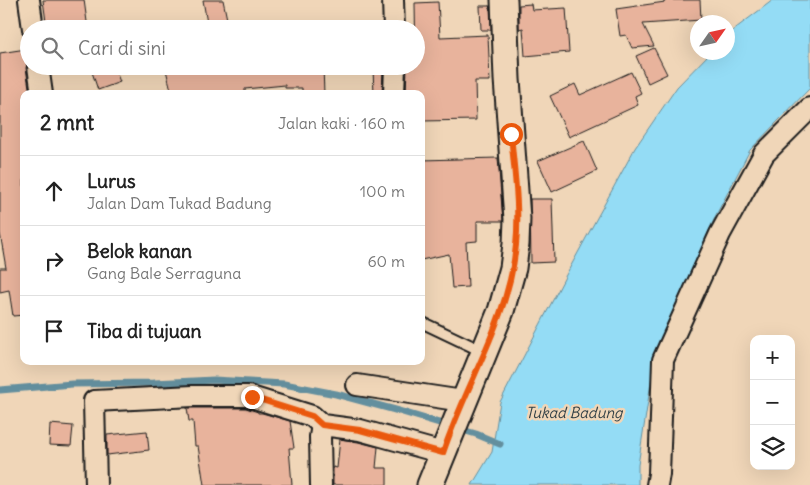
<!DOCTYPE html>
<html lang="id">
<meta charset="utf-8">
<style>
:root{--surface:#fff;--page:#f2f2f2;--text:#222;--muted:#767676;--line:#e0e0e0}
body{margin:0;font-family:Delius,sans-serif;background:var(--page);color:var(--text)}
.controls{position:absolute;right:15px;bottom:15px;display:grid;overflow:hidden;border-radius:10px;box-shadow:0 5px 20px #0002}
.controls button{width:45px;height:45px;display:grid;place-items:center;padding:0;border:0;border-bottom:1px solid var(--line);background:var(--surface);color:var(--text);font:25px sans-serif}
.compass{position:absolute;left:690px;top:15px;width:45px;height:45px;border-radius:50%;background:var(--surface);box-shadow:0 5px 20px #0002;rotate:56deg}
.stop{position:absolute;width:15px;height:15px;margin:-11px;border:4px solid #ea580c;border-radius:50%;background:#fff}
.stop.end{background:#ea580c;border-color:#fff;box-shadow:0 1px 5px #0008}
.list{margin:0;padding:0;list-style:none}
h2{display:flex;justify-content:space-between;align-items:center;height:65px;margin:0;padding:0 20px;font-size:21px}
h2 small{font-size:16px;font-weight:400;color:var(--muted)}
.list li{display:grid;grid-template-columns:32px 1fr auto;gap:15px;align-items:center;box-sizing:border-box;height:70px;padding:0 20px;border-top:1px solid var(--line)}
.list b{display:block;font-size:19px;white-space:nowrap}
.list p{margin:0;font-size:16px;white-space:nowrap;color:var(--muted)}
.list em{font-size:16px;font-style:normal;color:var(--muted)}
.icon{flex:none;width:28px;height:28px;fill:none;stroke:currentColor;stroke-width:2;stroke-linecap:round;stroke-linejoin:round}
.map{position:relative;flex:none;width:810px;height:485px;overflow:hidden}
.search{position:absolute;background:var(--surface);box-shadow:0 5px 20px #0002;left:20px;top:20px;width:405px;height:55px;display:flex;align-items:center;gap:12px;box-sizing:border-box;padding:0 18px;border-radius:28px;color:var(--muted);font-size:19px}
.panel{position:absolute;background:var(--surface);box-shadow:0 5px 20px #0002;left:20px;top:90px;width:405px;height:275px;border-radius:10px}
.map>svg:first-child{display:block}
</style>
<div class="map">
<svg width="810" height="485" viewBox="0 0 810 485">
<rect width="100%" height="100%" fill="#f0d6b8"/>
<filter id="ink" filterUnits="userSpaceOnUse"><feTurbulence type="fractalNoise" baseFrequency=".02" numOctaves="2"/><feDisplacementMap in="SourceGraphic" scale="10" xChannelSelector="R" yChannelSelector="G"/><feConvolveMatrix kernelMatrix="1 2 1 2 8 2 1 2 1" color-interpolation-filters="sRGB"/></filter>
<g filter="url(#ink)">
<path fill="#94dcf5" stroke="#648f9e" d="M773 0H810V88L750 150 716 215 656 350 638 465V485H472L492 452 500 402 567 273 635 148 677 87 710 53 728 52V34Z"/>
<g fill="none" stroke-linecap="round" stroke-linejoin="round">
<path stroke="#648f9e" stroke-width="7" d="M0 390 72 384 154 383 214 380 284 384 336 394 399 411 476 434 500 444"/>
</g>
<g fill="#e8b39c" stroke="#1c1c1c">
<path d="M43 0H84L88 29H47Z"/>
<path d="M203 0H223L229 29H208Z"/>
<path d="M665 0H700L701 20 643 24 654 46 632 48 626 35 620 36 616 9 665 2Z"/>
<path d="M438 2 440 37 488 35 490 81H475L476 120 421 121V94H406L407 67 416 66 415 3Z"/>
<path d="M531 4 532 10 566 8 569 52 525 56 523 28 519 29V5Z"/>
<path d="M480 6H490L491 30H481Z"/>
<path d="M654 48 667 74 648 83 636 56Z"/>
<path d="M26 49 28 60 26 68 30 94H24V315L13 316 9 290 0 292V268H6L0 233V53Z"/>
<path d="M109 66H114L120 82 98 90 92 72Z"/>
<path d="M165 66H323L324 94H302V88H285V85L245 89V94H172Z"/>
<path d="M373 68H383L382 94H374Z"/>
<path d="M631 72 641 93 635 96 638 105 569 137 550 96 575 84 580 95Z"/>
<path d="M584 141 597 171 552 192 538 161Z"/>
<path d="M498 158 503 221H477V241L466 242 468 287 452 288 449 254 421 260V160Z"/>
<path d="M530 199H552L554 262 531 263Z"/>
<path d="M187 408H246L258 412V413H262L290 421 294 448H289L292 485H204L198 446H195L193 421H189Z"/>
<path d="M50 424 73 426 71 446 49 445Z"/>
<path d="M147 431 149 450 107 455V435Z"/>
<path d="M340 439 358 442 378 447 376 468H387V485H333V467L337 468Z"/>
</g>
<g fill="none" stroke-linecap="round" stroke-linejoin="round">
<g stroke="#1c1c1c" stroke-width="14">
<path id="service" d="M421 322 484 352"/>
</g>
<g stroke="#1c1c1c" stroke-width="24">
<g id="minor">
<path d="M29 0 33 29"/>
<path d="M393 0 394 29"/>
<path d="M38 66 42 94"/>
<path d="M394 94 395 66"/>
<path d="M357 385 463 401"/>
<path d="M96 485 94 401 193 396H248L312 416 322 425 360 430 443 453"/>
<path d="M321 485 320 437 322 425"/>
<path d="M657 485 659 474 663 360 720 234 764 154 810 108"/>
</g>
</g>
<g stroke="#1c1c1c" stroke-width="29">
<path id="tertiary" d="M430 485 501 311 513 268 516 244 517 219 507 79 504 0"/>
</g>
<use href="#service" stroke="#f0d6b8" stroke-width="10"/>
<use href="#minor" stroke="#f0d6b8" stroke-width="20"/>
<use href="#tertiary" stroke="#f0d6b8" stroke-width="25"/>
</g>
</g>
<g fill="none" stroke-linecap="round" stroke-linejoin="round" filter="url(#ink)">
<path stroke="#ea580c" stroke-width="6" d="M252 397 312 416 322 425 360 430 443 453C466 383 509 319 516 245 520 208 514 170 511 134"/>
</g>
<g text-anchor="middle" stroke-width="5" stroke-linejoin="round" paint-order="stroke">
<g font-size="15" font-style="italic" fill="#344247" stroke="#f0d6b8">
<text x="574" y="418">Tukad Badung</text>
</g>
</g>
</svg>
<div class="controls">
<button>+</button>
<button>−</button>
<button><svg class="icon" aria-label="layers" viewBox="0 0 24 24"><path d="M12 4l9 5-9 5-9-5zM3 14l9 5 9-5"/></svg></button>
</div>
<svg class="compass" viewBox="-18 -18 36 36"><path d="M0-13l5 13h-10z" fill="#e53935"/><path d="M0 13l5-13h-10z" fill="#767676"/></svg>
<div class="stop" style="left:511px;top:134px"></div>
<div class="stop end" style="left:252px;top:397px"></div>
<div class="search"><svg class="icon" aria-label="search" viewBox="0 0 24 24"><circle cx="10" cy="10" r="6"/><path d="M15 15l6 6"/></svg>Cari di sini</div>
<section class="panel">
<h2>2 mnt<small>Jalan kaki · 160 m</small></h2>
<ul class="list">
<li><svg class="icon" aria-label="ahead" viewBox="0 0 24 24"><path d="M12 20V5M6 11l6-6 6 6"/></svg><div><b>Lurus</b><p>Jalan Dam Tukad Badung</p></div><em>100 m</em></li>
<li><svg class="icon" aria-label="right" viewBox="0 0 24 24"><path d="M7 20v-9h11M14 6l5 5-5 5"/></svg><div><b>Belok kanan</b><p>Gang Bale Serraguna</p></div><em>60 m</em></li>
<li><svg class="icon" aria-label="arrive" viewBox="0 0 24 24"><path d="M6 21V4h12l-3 4 3 4H6"/></svg><div><b>Tiba di tujuan</b></div></li>
</ul>
</section>
</div>
